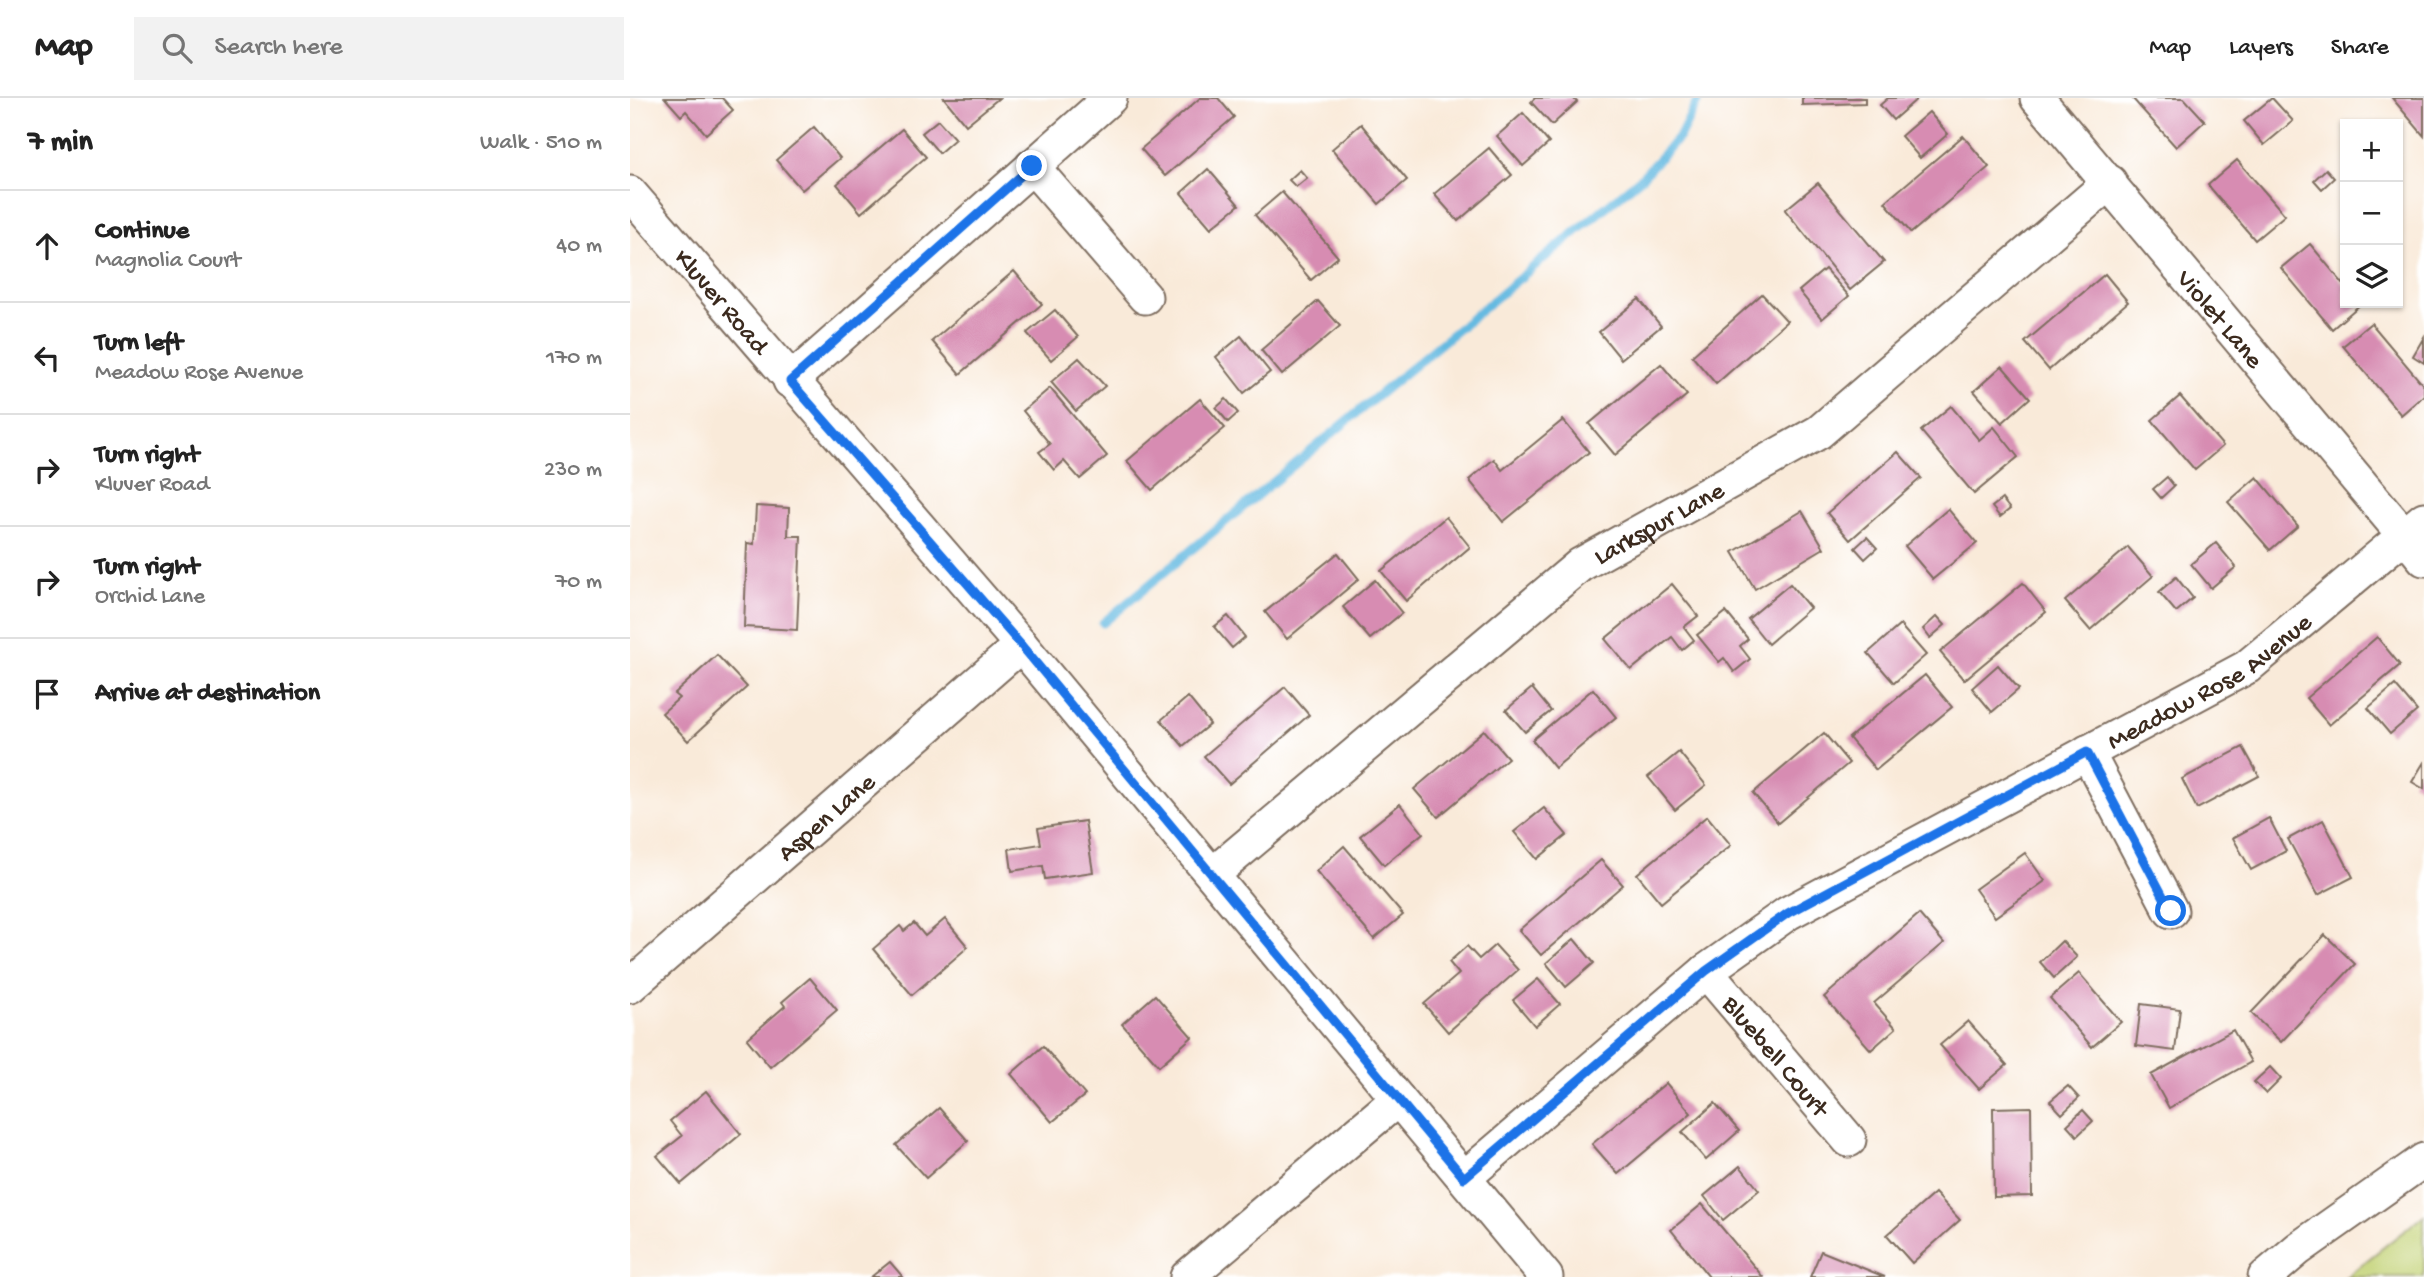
<!DOCTYPE html>
<meta charset="utf-8">
<style>
:root{--surface:#fff;--page:#f2f2f2;--text:#222;--muted:#767676;--line:#e0e0e0}
body{margin:0;font-family:"Gochi Hand",sans-serif;background:var(--page);color:var(--text)}
.controls{position:absolute;right:21px;top:21px;display:grid;overflow:hidden;border-radius:0px;box-shadow:0 2px 5px #0004}
.controls button{width:63px;height:63px;display:grid;place-items:center;padding:0;border:0;border-bottom:2px solid var(--line);background:var(--surface);color:var(--text);font:35px sans-serif}
.stop{position:absolute;width:21px;height:21px;margin:-16px;border:5px solid #1a73e8;border-radius:50%;background:#fff}
.stop.end{background:#1a73e8;border-color:#fff;box-shadow:0 2px 7px #0008}
.list{margin:0;padding:0;list-style:none}
h2{display:flex;justify-content:space-between;align-items:center;height:91px;margin:0;padding:0 28px;font-size:30px}
h2 small{font-size:23px;font-weight:400;color:var(--muted)}
.list li{display:grid;grid-template-columns:46px 1fr auto;gap:21px;align-items:center;box-sizing:border-box;height:112px;padding:0 28px;border-top:2px solid var(--line)}
.list b{display:block;font-size:26px;white-space:nowrap}
.list p{margin:0;font-size:23px;white-space:nowrap;color:var(--muted)}
.list em{font-size:23px;font-style:normal;color:var(--muted)}
.icon{flex:none;width:38px;height:38px;fill:none;stroke:currentColor;stroke-width:2;stroke-linecap:round;stroke-linejoin:round}
.map{position:relative;flex:none;width:1794px;height:1179px;overflow:hidden}
header{display:flex;align-items:center;gap:42px;box-sizing:border-box;height:98px;padding:0 35px;background:var(--surface);border-bottom:2px solid var(--line)}
header strong{font-size:33px}
nav{display:flex;gap:38px;margin-inline-start:auto;font-size:24px}
.search{width:490px;height:63px;background:var(--page);display:flex;align-items:center;gap:18px;box-sizing:border-box;padding:0 24px;border-radius:0px;color:var(--muted);font-size:26px}
main{display:flex}
aside{flex:1;background:var(--surface)}
.map>svg:first-child{display:block}
</style>
<header>
<strong>Map</strong>
<div class="search"><svg class="icon" aria-label="search" viewBox="0 0 24 24"><circle cx="10" cy="10" r="6"/><path d="M15 15l6 6"/></svg>Search here</div>
<nav><a>Map</a><a>Layers</a><a>Share</a></nav>
</header>
<main>
<aside>
<h2>7 min<small>Walk · 510 m</small></h2>
<ul class="list">
<li><svg class="icon" aria-label="ahead" viewBox="0 0 24 24"><path d="M12 20V5M6 11l6-6 6 6"/></svg><div><b>Continue</b><p>Magnolia Court</p></div><em>40 m</em></li>
<li><svg class="icon" aria-label="left" viewBox="0 0 24 24"><path d="M17 20v-9H6M10 6l-5 5 5 5"/></svg><div><b>Turn left</b><p>Meadow Rose Avenue</p></div><em>170 m</em></li>
<li><svg class="icon" aria-label="right" viewBox="0 0 24 24"><path d="M7 20v-9h11M14 6l5 5-5 5"/></svg><div><b>Turn right</b><p>Kluver Road</p></div><em>230 m</em></li>
<li><svg class="icon" aria-label="right" viewBox="0 0 24 24"><path d="M7 20v-9h11M14 6l5 5-5 5"/></svg><div><b>Turn right</b><p>Orchid Lane</p></div><em>70 m</em></li>
<li><svg class="icon" aria-label="arrive" viewBox="0 0 24 24"><path d="M6 21V4h12l-3 4 3 4H6"/></svg><div><b>Arrive at destination</b></div></li>
</ul>
</aside>
<div class="map">
<svg width="1794" height="1179" viewBox="0 0 1794 1179">
<rect width="100%" height="100%" fill="#fff"/>
<filter id="ink" filterUnits="userSpaceOnUse"><feTurbulence type="fractalNoise" baseFrequency=".0143" numOctaves="2"/><feDisplacementMap in="SourceGraphic" scale="14" xChannelSelector="R" yChannelSelector="G"/><feConvolveMatrix kernelMatrix="1 2 1 2 8 2 1 2 1" color-interpolation-filters="sRGB"/></filter>
<filter id="wash" filterUnits="userSpaceOnUse"><feTurbulence type="fractalNoise" baseFrequency=".00686" numOctaves="4" result="noise"/><feDisplacementMap in="SourceGraphic" scale="28" xChannelSelector="R" yChannelSelector="G"/><feGaussianBlur stdDeviation="1.57" result="paint"/><feColorMatrix in="noise" values="0 0 0 0 0 0 0 0 0 0 0 0 0 0 0 0 0 1.4 0 .05"/><feComposite in="paint" operator="in"/></filter>
<g filter="url(#wash)">
<rect width="100%" height="100%" fill="#f9ead9"/>
<path fill="#c2d274" stroke="#7e7e49" stroke-width="2" d="M1794 1117V1179H1716Z"/>
<g fill="none" stroke-linecap="round" stroke-linejoin="round">
<path stroke="#65bae1" stroke-width="9" d="M473 525 1012 79 1050 38 1069 0"/>
</g>
<g id="blocks">
<g fill="#d78cb2">
<path d="M35 0H92L103 12 76 36 56 13 51 18Z"/>
<path d="M314 0H369L336 27Z"/>
<path d="M570 0H588L604 19 535 78 511 51Z"/>
<path d="M905 0H943L947 4 922 27 901 4Z"/>
<path d="M1172 0H1235V5L1172 7Z"/>
<path d="M1258 0H1288L1263 22 1250 7Z"/>
<path d="M1502 0H1554L1575 23 1546 49Z"/>
<path d="M1642 0 1663 23 1634 47 1614 23Z"/>
<path d="M1762 0H1794V38Z"/>
<path d="M1299 14 1318 36 1290 60 1271 38Z"/>
<path d="M893 15 919 45 893 68 867 38Z"/>
<path d="M308 22 325 41 309 55 292 35Z"/>
<path d="M731 26 777 82 749 106 702 51Z"/>
<path d="M184 29 210 60 172 92 146 62Z"/>
<path d="M272 31 296 59 231 115 207 86Z"/>
<path d="M1333 38 1359 69 1281 135 1255 104Z"/>
<path d="M859 50 882 77 828 123 804 96Z"/>
<path d="M1607 62 1655 117 1625 142 1578 87Z"/>
<path d="M578 71 609 107 581 130 551 95Z"/>
<path d="M1696 71 1704 80 1692 91 1684 82Z"/>
<path d="M670 72 677 80 666 89 659 82Z"/>
<path d="M1188 85 1254 164 1220 192 1155 112Z"/>
<path d="M652 94 708 159 681 182 625 117Z"/>
<path d="M1680 146 1715 188V205H1732L1702 231 1651 170Z"/>
<path d="M1195 171 1219 198 1192 221 1169 193Z"/>
<path d="M384 173 412 206 330 276 302 243Z"/>
<path d="M1475 176 1498 204 1419 272 1395 244Z"/>
<path d="M1132 196 1157 223 1086 286 1062 258Z"/>
<path d="M1009 201 1031 228 991 261 969 234Z"/>
<path d="M688 203 710 228 652 277 631 252Z"/>
<path d="M425 212 448 239 421 262 397 235Z"/>
<path d="M1741 225 1794 288V297L1771 317 1713 248Z"/>
<path d="M611 238 640 274 614 295 586 259Z"/>
<path d="M1794 239V265L1783 258Z"/>
<path d="M449 260 475 288 446 313 421 284Z"/>
<path d="M1031 266 1057 297 985 357 959 326Z"/>
<path d="M1372 268 1400 300 1372 325 1344 293Z"/>
<path d="M420 290 477 358 450 381 434 363 424 372 409 354 420 346 393 313Z"/>
<path d="M1550 298 1593 348 1565 372 1522 322Z"/>
<path d="M570 301 595 330 522 392 497 363Z"/>
<path d="M596 301 608 315 598 324 586 310Z"/>
<path d="M1321 308 1349 342 1364 329 1388 359 1344 396 1291 333Z"/>
<path d="M933 322 959 354 873 424 839 382 864 361 872 372Z"/>
<path d="M1268 354 1291 380 1220 442 1197 415Z"/>
<path d="M1537 379 1544 388 1531 400 1523 391Z"/>
<path d="M1627 379 1668 428 1640 452 1598 404Z"/>
<path d="M1372 401 1380 411 1370 419 1362 409Z"/>
<path d="M126 408 159 410 158 438H171L167 532 114 529 117 445 124 446Z"/>
<path d="M1318 411 1347 445 1303 481 1275 448Z"/>
<path d="M1172 413 1194 450 1125 491 1103 454Z"/>
<path d="M816 419 840 449 776 503 751 473Z"/>
<path d="M1237 439 1247 450 1235 461 1225 450Z"/>
<path d="M1586 445 1606 469 1581 490 1561 466Z"/>
<path d="M1498 449 1523 478 1460 532 1435 503Z"/>
<path d="M708 455 729 481 657 541 635 514Z"/>
<path d="M1546 479 1563 500 1546 514 1529 494Z"/>
<path d="M745 482 772 515 740 541 713 509Z"/>
<path d="M1393 485 1416 514 1334 582 1310 554Z"/>
<path d="M1042 486 1068 518 1054 529 1064 542 1052 552 1042 539 1001 572 975 541Z"/>
<path d="M1160 486 1180 510 1138 546 1118 521Z"/>
<path d="M1096 514 1118 541 1110 548 1120 561 1104 574 1094 560 1089 564 1067 537Z"/>
<path d="M598 518 615 539 602 550 584 529Z"/>
<path d="M1307 518 1315 527 1300 540 1293 531Z"/>
<path d="M1270 527 1296 557 1264 585 1238 555Z"/>
<path d="M1747 539 1770 567 1699 627 1676 600Z"/>
<path d="M87 557 117 589 58 643 32 615 49 600 44 596Z"/>
<path d="M1368 567 1389 591 1362 614 1342 590Z"/>
<path d="M1295 577 1322 609 1246 672 1219 640Z"/>
<path d="M1765 587 1787 613 1760 636 1738 610Z"/>
<path d="M655 589 679 617 599 686 574 658Z"/>
<path d="M902 590 921 613 895 634 876 612Z"/>
<path d="M963 591 986 619 925 670 902 642Z"/>
<path d="M558 599 580 626 553 648 531 622Z"/>
<path d="M854 632 878 660 808 719 784 691Z"/>
<path d="M1194 635 1219 665 1148 725 1123 695Z"/>
<path d="M1613 649 1629 678 1567 711 1552 681Z"/>
<path d="M1049 654 1076 687 1045 712 1018 679Z"/>
<path d="M1794 664V691L1782 684Z"/>
<path d="M770 706 793 735 754 767 730 738Z"/>
<path d="M914 710 937 737 907 761 884 734Z"/>
<path d="M1077 718 1101 747 1031 805 1007 776Z"/>
<path d="M1639 720 1656 753 1621 772 1603 740Z"/>
<path d="M1693 722 1723 779 1688 797 1658 741Z"/>
<path d="M455 723 463 774 415 781 413 768 382 773 379 751 411 746 408 730Z"/>
<path d="M714 748 773 817 744 841 686 773Z"/>
<path d="M1395 755 1415 783 1365 819 1345 791Z"/>
<path d="M971 762 993 787 911 857 889 832Z"/>
<path d="M1289 816 1314 845 1244 905 1266 930 1241 952 1194 899Z"/>
<path d="M315 821 338 849 282 897 243 851 270 828 274 833 284 825 295 838Z"/>
<path d="M1695 837 1725 866 1651 944 1621 915Z"/>
<path d="M944 841 964 865 936 889 916 865Z"/>
<path d="M1432 843 1447 859 1424 880 1410 864Z"/>
<path d="M865 847 888 872 818 934 794 906 829 876 819 864 837 848 849 861Z"/>
<path d="M1449 875 1491 924 1462 949 1420 900Z"/>
<path d="M180 880 207 912 140 969 117 941 155 908 152 904Z"/>
<path d="M908 881 930 906 905 928 883 902Z"/>
<path d="M525 897 562 939 529 968 492 926Z"/>
<path d="M1511 906 1550 911 1545 953 1506 948Z"/>
<path d="M1338 923 1377 967 1349 991 1310 947Z"/>
<path d="M1603 932 1621 964 1539 1010 1521 977Z"/>
<path d="M413 948 455 997 422 1024 381 976Z"/>
<path d="M1640 969 1651 981 1636 996 1624 984Z"/>
<path d="M1036 985 1061 1015 988 1076 962 1046Z"/>
<path d="M1438 988 1449 1000 1432 1016 1420 1003Z"/>
<path d="M76 993 111 1036 51 1086 27 1058 52 1038 40 1023Z"/>
<path d="M1085 1005 1109 1033 1076 1062 1052 1034Z"/>
<path d="M1401 1009 1402 1098 1364 1099 1363 1010Z"/>
<path d="M309 1010 338 1043 296 1080 266 1047Z"/>
<path d="M1453 1012 1463 1023 1447 1038 1437 1027Z"/>
<path d="M1110 1068 1129 1092 1093 1122 1074 1098Z"/>
<path d="M1305 1095 1330 1122 1282 1165 1257 1137Z"/>
<path d="M1072 1106 1133 1179H1079L1041 1132Z"/>
<path d="M1191 1153 1255 1179H1180Z"/>
<path d="M260 1164 273 1179H241Z"/>
</g>
</g>
</g>
<g filter="url(#ink)">
<use href="#blocks" fill-opacity="0" stroke="#7e6d5f" stroke-width="2"/>
<g fill="none" stroke-linecap="round" stroke-linejoin="round">
<g stroke="#7e6d5f" stroke-width="37">
<g id="minor">
<path id="s1" d="M1407 0 1794 461"/>
<path d="M402 68 515 199"/>
<path id="s2" d="M0 95 391 547 916 1179"/>
<path d="M160 283 480 0"/>
<path d="M1457 654 1541 813"/>
<path id="s3" d="M583 776 950 467 1189 334 1480 84"/>
<path id="s4" d="M1076 873 1219 1042"/>
<path id="s5" d="M0 888 391 547"/>
<path id="s6" d="M834 1080 1076 873 1158 815 1617 569 1794 421"/>
<path d="M557 1179 768 1001"/>
<path d="M1635 1179 1668 1151 1794 1062"/>
</g>
</g>
<use href="#minor" stroke="#fff" stroke-width="33"/>
</g>
</g>
<g fill="none" stroke-linecap="round" stroke-linejoin="round" filter="url(#ink)">
<path stroke="#1a73e8" stroke-width="9" d="M402 68 160 283 391 547 834 1080 1076 873 1158 815 1457 654 1541 813"/>
</g>
<g text-anchor="middle" stroke-width="5" stroke-linejoin="round" paint-order="stroke">
<g font-size="26" fill="#3b2a1e" stroke="#fff">
<text dy="9" stroke="none"><textPath href="#s2" startOffset="142">Kluver Road</textPath></text>
<text dy="9" stroke="none"><textPath href="#s1" startOffset="287">Violet Lane</textPath></text>
<text dy="9" stroke="none"><textPath href="#s3" startOffset="569">Larkspur Lane</textPath></text>
<text dy="9" stroke="none"><textPath href="#s6" startOffset="900">Meadow Rose Avenue</textPath></text>
<text dy="9" stroke="none"><textPath href="#s5" startOffset="259">Aspen Lane</textPath></text>
<text dy="9" stroke="none"><textPath href="#s4" startOffset="110">Bluebell Court</textPath></text>
</g>
</g>
</svg>
<div class="controls">
<button>+</button>
<button>−</button>
<button><svg class="icon" aria-label="layers" viewBox="0 0 24 24"><path d="M12 4l9 5-9 5-9-5zM3 14l9 5 9-5"/></svg></button>
</div>
<div class="stop" style="left:1541px;top:813px"></div>
<div class="stop end" style="left:402px;top:68px"></div>
</div>
</main>
